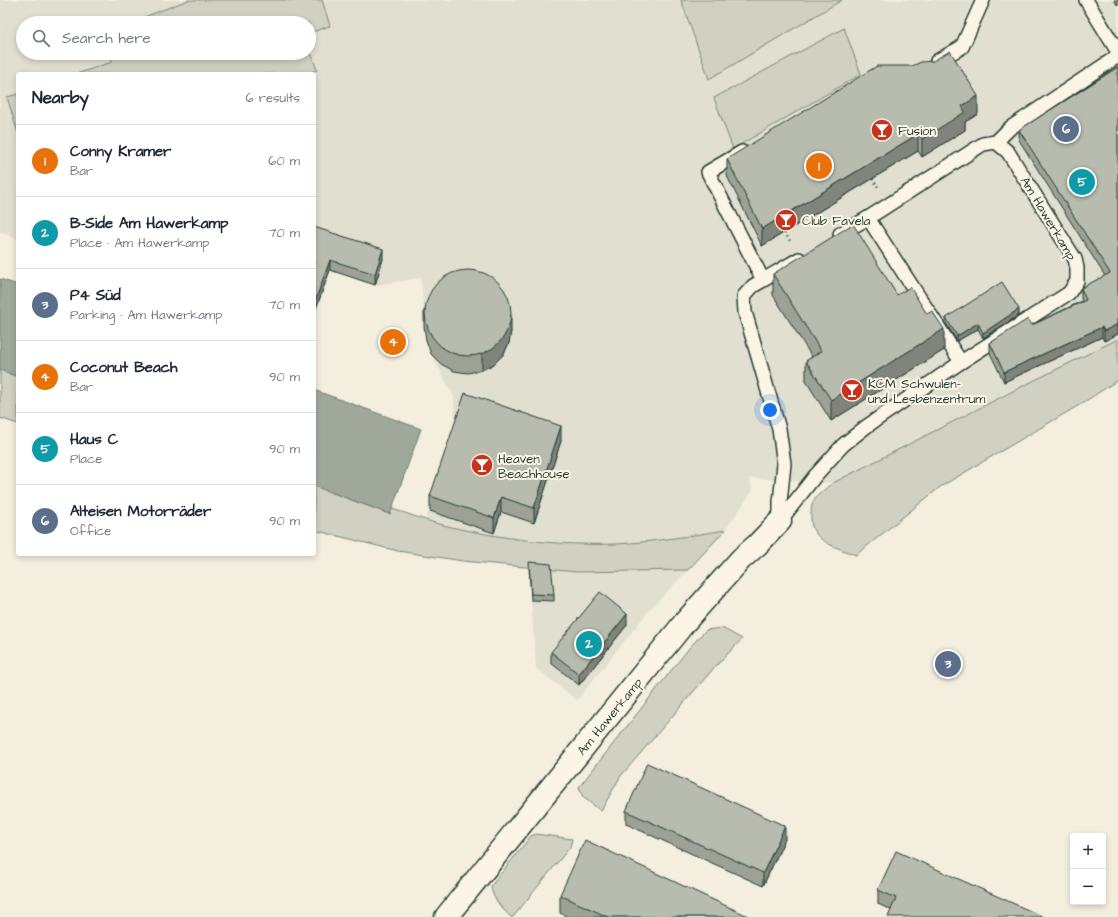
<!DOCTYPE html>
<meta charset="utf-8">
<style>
:root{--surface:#fff;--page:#f2f2f3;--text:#1f2937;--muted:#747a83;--line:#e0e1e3;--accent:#ea580c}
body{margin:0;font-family:"Architects Daughter",sans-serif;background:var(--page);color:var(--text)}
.controls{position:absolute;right:12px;bottom:12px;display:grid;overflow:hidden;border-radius:4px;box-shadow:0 2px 6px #0003}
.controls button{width:36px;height:36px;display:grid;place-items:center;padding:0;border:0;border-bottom:1px solid var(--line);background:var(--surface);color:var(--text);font:20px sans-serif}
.you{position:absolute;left:770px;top:410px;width:14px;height:14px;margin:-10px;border:3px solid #fff;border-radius:50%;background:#1a73e8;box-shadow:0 0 0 6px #1a73e833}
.badge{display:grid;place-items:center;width:26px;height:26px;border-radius:50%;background:var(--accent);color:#fff;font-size:13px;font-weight:700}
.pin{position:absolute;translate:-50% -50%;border:2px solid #fff;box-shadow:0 1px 4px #0006}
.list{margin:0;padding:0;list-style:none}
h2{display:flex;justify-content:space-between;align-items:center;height:52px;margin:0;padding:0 16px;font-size:17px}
h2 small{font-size:13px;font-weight:400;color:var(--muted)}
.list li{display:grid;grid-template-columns:26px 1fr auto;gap:12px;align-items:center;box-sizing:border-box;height:72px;padding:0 16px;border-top:1px solid var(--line)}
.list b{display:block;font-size:15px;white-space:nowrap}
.list p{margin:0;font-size:13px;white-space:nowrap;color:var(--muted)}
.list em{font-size:13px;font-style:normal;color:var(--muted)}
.icon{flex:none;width:22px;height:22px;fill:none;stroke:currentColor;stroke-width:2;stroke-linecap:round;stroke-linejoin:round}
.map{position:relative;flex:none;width:1118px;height:917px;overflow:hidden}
.search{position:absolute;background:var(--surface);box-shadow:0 2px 6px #0003;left:16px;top:16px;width:300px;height:44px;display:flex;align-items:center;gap:10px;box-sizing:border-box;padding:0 14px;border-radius:22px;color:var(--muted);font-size:15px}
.panel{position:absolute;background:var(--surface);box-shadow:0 2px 6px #0003;left:16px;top:72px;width:300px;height:484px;border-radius:4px}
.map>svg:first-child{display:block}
</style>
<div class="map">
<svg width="1118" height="917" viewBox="0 0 1118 917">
<rect width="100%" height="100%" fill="#f3eede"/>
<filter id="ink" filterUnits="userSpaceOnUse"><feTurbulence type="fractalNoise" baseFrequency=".025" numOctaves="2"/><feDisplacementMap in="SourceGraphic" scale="8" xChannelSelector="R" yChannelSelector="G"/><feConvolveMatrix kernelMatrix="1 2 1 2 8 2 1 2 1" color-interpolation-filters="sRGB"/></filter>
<g filter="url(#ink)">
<g fill="#e1dfd0" fill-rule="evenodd">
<path d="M0 0H1118V339L1011 392 833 483 749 478 753 490 725 530 652 541 617 544H580L503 537 446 526 426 520 455 423 454 396 431 354 426 340 421 278 375 285 314 265V74H18V239L0 232ZM23 23H309V53H23Z"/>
<path d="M529 568 576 572 688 570 651 608 577 700 536 668Z"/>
</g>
<g fill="#d0d1c2" stroke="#78877b">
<path d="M188 0H322L330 26 309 33V23H129Z"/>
<path d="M681 0H842L709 79Z"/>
<path d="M844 28 861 74 733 149 714 98Z"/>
<path d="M309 47 317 70 306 74H76L112 62 110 53H309Z"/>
<path d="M18 94V133L7 97Z"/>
<path d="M1118 339V380L1081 404 940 487 856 555C838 548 810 541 811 518 811 514 811 509 812 505 814 497 826 488 833 483L1011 392Z"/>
<path d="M0 370 18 377V424L0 418Z"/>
<path d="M314 486 389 514 392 509C410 514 428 522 447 526 502 539 560 546 616 544 653 542 689 536 725 530L688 570 576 572 463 561 398 551 314 530Z"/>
<path d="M722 628 742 639 713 669 620 777 601 811 583 797 579 787 690 647 706 630Z"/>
<path d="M536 834 572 839 570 847 513 917H511C502 909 492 898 491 886L531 836Z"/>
</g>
<g fill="#a0a89b" stroke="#6c7d72">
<path d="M0 279 18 285V377L0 370Z"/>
<path d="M314 390 421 429 390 514 314 486Z"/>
</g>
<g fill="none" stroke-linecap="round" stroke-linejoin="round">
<g stroke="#1f3d34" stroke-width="16">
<g id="service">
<path d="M1086 0 1118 52"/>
<path d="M937 61 962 47 983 0"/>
<path d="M742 152 708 172 763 280"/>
<path d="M868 218 961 362"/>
<path d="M840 234 868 218 983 144 996 142 1010 128 1118 56"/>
<path d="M780 521V502L784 464 779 429 745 312 744 296 753 286 799 259"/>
<path d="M780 521 815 476 843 445 867 426 961 362 1069 293 1077 281V268L1075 259 1008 152 996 142"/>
</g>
</g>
<g stroke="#1f3d34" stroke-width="25">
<path id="minor" d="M446 917 685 622 741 559 758 544 780 521"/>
</g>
<g stroke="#1f3d34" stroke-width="2.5" stroke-dasharray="1 3" stroke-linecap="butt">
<path d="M873 179 878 187"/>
<path d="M785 233 790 241"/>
</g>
<use href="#service" stroke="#fcf5e5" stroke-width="13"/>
<use href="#minor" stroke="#fcf5e5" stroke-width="22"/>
</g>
<g fill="#9ea296" stroke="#1f3d34">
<path d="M1114 0H1118V6Z"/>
<path d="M1118 67V334L1104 341 1102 337 1004 382 990 353V343L1032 325 1082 301 1081 299V288L1105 276 1019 140V130Z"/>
<path d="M978 114 965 122V130L922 157 918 151 762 246 727 176V159Z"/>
<path d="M314 227 383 259 375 285 330 270 314 314Z"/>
<path d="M773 274 897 295 944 350 831 421 806 381V361L812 357 773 295Z"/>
<path d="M424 310 511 331 509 343 503 355 494 364 482 370 468 373 454 371 441 364 431 354 426 340 424 326Z"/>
<path d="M1019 315 983 338 978 329 957 341 946 323V318Z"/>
<path d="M561 441 534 523 501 512 494 533 430 511V496Z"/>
<path d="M529 568 554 595V601L531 600Z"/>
<path d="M627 625 579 685 551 663V652Z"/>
<path d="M626 811 785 839 763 886 626 824Z"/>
<path d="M878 890 1019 906 891 910 878 904Z"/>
<path d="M560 895 750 917H568L560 913Z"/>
</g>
<g fill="#81847a" stroke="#1f3d34">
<path d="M978 96V114L965 122V130L922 157V139L962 106Z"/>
<path d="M918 134V151L762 246V229Z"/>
<path d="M383 249V259L375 285V274Z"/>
<path d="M330 260V270L314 314V304Z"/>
<path d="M1019 309V315L983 338V333Z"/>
<path d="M511 315V331L509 343 503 355 494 364 482 370V354Z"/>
<path d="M978 323V329L957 341V336Z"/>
<path d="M1118 324V334L1104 341V331Z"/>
<path d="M1102 327V337L1004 382V372Z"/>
<path d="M944 329V350L831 421V400Z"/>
<path d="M561 426V441L534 523V508Z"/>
<path d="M501 497V512L494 533V518Z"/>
<path d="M627 614V625L579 685V674Z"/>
<path d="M785 826V839L763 886V873Z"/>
</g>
<g fill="#b8bcae" stroke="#1f3d34">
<path d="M950 51 978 96 962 106 965 112 922 139 918 134 762 229 727 159 877 66H912L921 62 933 61Z"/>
<path d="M1118 67V324L1104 331 1102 327 1004 372 990 343 1028 319 1032 325 1086 300 1081 288 1110 273 1019 130Z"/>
<path d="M853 224 897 295 910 287 927 314 932 311 944 329 831 400 806 361 821 351 773 274Z"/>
<path d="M314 227 383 249 375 274 330 260 314 304Z"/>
<circle cx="468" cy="313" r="43"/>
<path d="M1002 282 1019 309 983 333 978 323 957 336 946 318Z"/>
<path d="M465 393 561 426 534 508 501 497 494 518 430 496Z"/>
<path d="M529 562 551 564 554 595 531 594Z"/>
<path d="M600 592 627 614 579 674 551 652Z"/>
<path d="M647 763 785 826 763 873 626 811Z"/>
<path d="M585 840 750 917H608L560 895Z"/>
<path d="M896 851 1019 906 1044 917H888L896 898 878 890Z"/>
</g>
</g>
<defs>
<g id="bar-disc" transform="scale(1.15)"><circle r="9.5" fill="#c8321e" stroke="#fcf5e5"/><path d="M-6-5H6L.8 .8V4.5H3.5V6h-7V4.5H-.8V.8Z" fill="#fff"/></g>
</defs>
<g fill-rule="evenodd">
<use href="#bar-disc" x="882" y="130"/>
<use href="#bar-disc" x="786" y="220"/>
<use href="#bar-disc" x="852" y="390"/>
<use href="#bar-disc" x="482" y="465"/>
</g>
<g text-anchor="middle" stroke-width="4" stroke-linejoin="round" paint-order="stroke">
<g font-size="13" fill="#1f3d34" stroke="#fcf5e5" text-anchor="start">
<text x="898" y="135">Fusion</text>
<text x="802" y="225">Club Favela</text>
<text x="868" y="388">KCM Schwulen-<tspan x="868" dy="15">und Lesbenzentrum</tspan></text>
<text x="498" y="463">Heaven<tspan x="498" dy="15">Beachhouse</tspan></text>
</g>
<g font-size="13" fill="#1f3d34" stroke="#fcf5e5">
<text transform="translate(1049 218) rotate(59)" y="5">Am Hawerkamp</text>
<text transform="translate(609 716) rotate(-51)" y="5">Am Hawerkamp</text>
</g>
</g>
</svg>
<div class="controls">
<button>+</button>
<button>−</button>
</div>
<div class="you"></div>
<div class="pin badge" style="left:819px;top:166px;background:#e8710a">1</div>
<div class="pin badge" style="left:589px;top:644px;background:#0f9aa8">2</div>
<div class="pin badge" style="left:948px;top:664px;background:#5c6f8a">3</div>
<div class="pin badge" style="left:393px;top:342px;background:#e8710a">4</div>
<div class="pin badge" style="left:1082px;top:182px;background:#0f9aa8">5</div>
<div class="pin badge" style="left:1066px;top:129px;background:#5c6f8a">6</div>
<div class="search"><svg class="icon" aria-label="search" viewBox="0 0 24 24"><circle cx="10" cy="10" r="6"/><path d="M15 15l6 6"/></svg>Search here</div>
<section class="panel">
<h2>Nearby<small>6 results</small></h2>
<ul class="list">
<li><span class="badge" style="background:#e8710a">1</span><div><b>Conny Kramer</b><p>Bar</p></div><em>60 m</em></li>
<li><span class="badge" style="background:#0f9aa8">2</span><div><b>B-Side Am Hawerkamp</b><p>Place · Am Hawerkamp</p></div><em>70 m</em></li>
<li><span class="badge" style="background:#5c6f8a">3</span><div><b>P4 Süd</b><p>Parking · Am Hawerkamp</p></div><em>70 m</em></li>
<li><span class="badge" style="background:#e8710a">4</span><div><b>Coconut Beach</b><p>Bar</p></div><em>90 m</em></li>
<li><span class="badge" style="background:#0f9aa8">5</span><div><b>Haus C</b><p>Place</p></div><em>90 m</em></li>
<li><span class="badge" style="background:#5c6f8a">6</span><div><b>Alteisen Motorräder</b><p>Office</p></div><em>90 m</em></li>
</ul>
</section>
</div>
